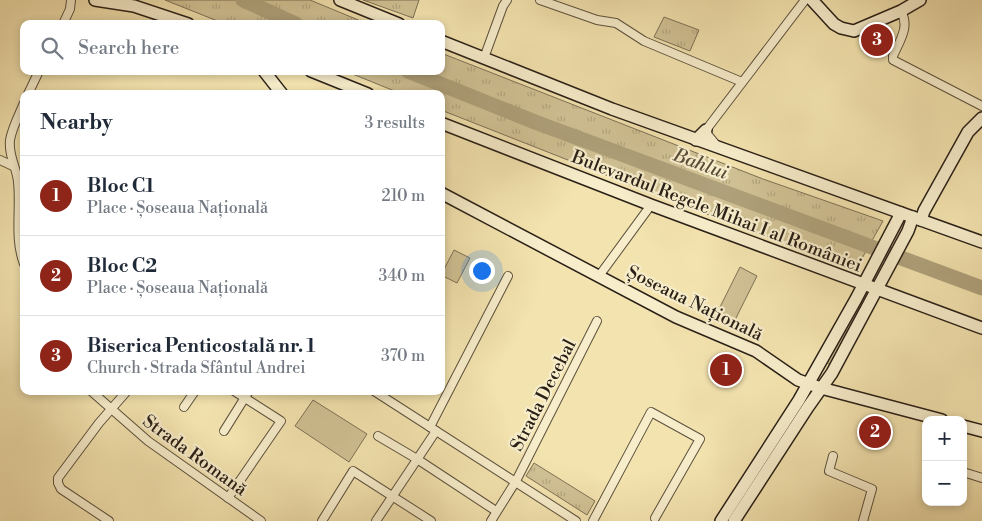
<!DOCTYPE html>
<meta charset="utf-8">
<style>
:root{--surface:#fff;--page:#f2f2f3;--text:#1f2937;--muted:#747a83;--line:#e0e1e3;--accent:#8f2418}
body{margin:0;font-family:"Libre Bodoni",serif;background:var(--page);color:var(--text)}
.controls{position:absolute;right:15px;bottom:15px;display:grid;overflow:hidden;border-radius:10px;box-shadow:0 2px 8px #0003}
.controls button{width:45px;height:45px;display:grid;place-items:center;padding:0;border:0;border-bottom:1px solid var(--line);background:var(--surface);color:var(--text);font:25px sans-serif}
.you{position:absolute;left:481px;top:270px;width:18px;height:18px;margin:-12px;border:4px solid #fff;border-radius:50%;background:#1a73e8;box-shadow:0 0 0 8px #1a73e833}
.badge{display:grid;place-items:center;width:32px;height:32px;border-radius:50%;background:var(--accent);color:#fff;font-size:16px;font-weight:700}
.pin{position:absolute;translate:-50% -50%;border:2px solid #fff;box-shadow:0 1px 5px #0006}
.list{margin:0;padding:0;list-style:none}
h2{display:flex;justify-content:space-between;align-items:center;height:65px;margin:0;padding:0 20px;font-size:21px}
h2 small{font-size:16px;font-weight:400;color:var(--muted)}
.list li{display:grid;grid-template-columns:32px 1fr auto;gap:15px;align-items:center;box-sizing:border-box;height:80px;padding:0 20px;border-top:1px solid var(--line)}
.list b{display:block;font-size:19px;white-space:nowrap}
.list p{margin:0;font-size:16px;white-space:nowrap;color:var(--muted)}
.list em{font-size:16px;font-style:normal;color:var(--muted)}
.icon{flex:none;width:28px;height:28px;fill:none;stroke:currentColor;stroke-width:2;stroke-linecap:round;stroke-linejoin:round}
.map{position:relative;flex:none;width:982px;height:521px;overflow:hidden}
.search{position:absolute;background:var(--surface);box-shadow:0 2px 8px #0003;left:20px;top:20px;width:425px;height:55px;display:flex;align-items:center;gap:12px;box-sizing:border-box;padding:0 18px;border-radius:10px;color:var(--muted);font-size:19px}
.panel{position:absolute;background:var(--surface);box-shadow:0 2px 8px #0003;left:20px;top:90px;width:425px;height:305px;border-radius:10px}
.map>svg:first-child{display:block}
</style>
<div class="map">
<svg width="982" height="521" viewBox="0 0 982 521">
<defs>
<pattern id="grass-tufts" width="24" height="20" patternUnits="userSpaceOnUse" patternTransform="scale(1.25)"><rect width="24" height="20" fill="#d1c295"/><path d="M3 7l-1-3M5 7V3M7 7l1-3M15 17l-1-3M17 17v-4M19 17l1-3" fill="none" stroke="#b4a680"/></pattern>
</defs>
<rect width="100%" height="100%" fill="#f3e3af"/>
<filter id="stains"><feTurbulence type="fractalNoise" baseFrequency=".004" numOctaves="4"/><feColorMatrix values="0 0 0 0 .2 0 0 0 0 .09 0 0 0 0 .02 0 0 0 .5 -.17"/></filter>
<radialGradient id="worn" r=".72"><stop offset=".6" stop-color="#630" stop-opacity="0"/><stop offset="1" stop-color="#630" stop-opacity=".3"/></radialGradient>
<g fill="url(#grass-tufts)" stroke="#7e7156">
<path d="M165 0H310L368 24H225Z"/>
<path d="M363 0H419L413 18Z"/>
<path d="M664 17 699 30 690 51 654 37Z"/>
<path d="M441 53 763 179 883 221 856 269 677 203 441 110V94H402L345 71H441Z"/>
<path d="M857 305 862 308 830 365 826 362Z"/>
<path d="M534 463 595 501 587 515 526 476Z"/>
</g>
<g fill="#d1c295" stroke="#7e7156">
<path d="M454 250 470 258 457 283 441 275Z"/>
<path d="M740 267 757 276 733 324 716 315Z"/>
<path d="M313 400 367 434 349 462 295 426Z"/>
</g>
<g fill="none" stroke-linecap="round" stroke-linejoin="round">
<g stroke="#afa17b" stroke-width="15">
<path d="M243 0 296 24"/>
<path d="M408 71 535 122 982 288"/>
</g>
<g stroke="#5c513d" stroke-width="10">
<g id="street">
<path d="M540 0 597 20 616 23 644 41 742 82"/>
<path d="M901 11C910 27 900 40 893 56V60L982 106"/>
<path d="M63 24 70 9 71 0"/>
<path d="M484 58 503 6 507 0"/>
<path d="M28 94 39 71"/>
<path d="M24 103C19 115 12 128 10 140 8 156 17 168 18 182 21 210 14 238 24 264"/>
<path d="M717 146 708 135 706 130 805 0"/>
<path d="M0 160 13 166"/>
<path d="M599 276 651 205"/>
<path d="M91 391 148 441 261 521"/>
<path d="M374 391 576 521"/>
<path d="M184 407 195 391"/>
<path d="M430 427 508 276"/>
<path d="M224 431 249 391"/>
<path d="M378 436 417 459 496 511"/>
<path d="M833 456 829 471 872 489 863 521"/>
<path d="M963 472 982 478"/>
<path d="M228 498 281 421 234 391"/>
<path d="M109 521 61 489 58 483V478L99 423 127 391"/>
<path d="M322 521 353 471 431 521"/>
<path d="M376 521 436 431"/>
<path d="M491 521 516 481 597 321"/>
<path d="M593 521 651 412 700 439 655 518"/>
</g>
</g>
<g stroke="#2a2017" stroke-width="14">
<g id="secondary">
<path d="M95 0 134 6 188 24"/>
<path d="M340 0 399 24"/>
<path d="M812 0 834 24 841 28 854 31 901 11 920 0"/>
<path d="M441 41 612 109 982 242"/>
<path d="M264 71 282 94"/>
<path d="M311 71 368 94"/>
<path d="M441 123 651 205 982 328"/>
<path d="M696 140 706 130"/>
<path d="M441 193 676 317 756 351 798 380 821 388 942 420"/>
<path d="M921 220 924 211 968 132 982 118"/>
<path d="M963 426 982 431"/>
<path d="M721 521 799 400 856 299 901 213"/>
<path d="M734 521 808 407 832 373 908 231 913 217"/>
</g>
</g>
<use href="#street" stroke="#f7edcb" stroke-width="8"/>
<use href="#secondary" stroke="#f7edcb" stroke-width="11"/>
</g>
<g text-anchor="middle" stroke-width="4.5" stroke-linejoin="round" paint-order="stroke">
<g font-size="18" fill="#2a2017" stroke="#f7edcb">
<text transform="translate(717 211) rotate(21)" y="6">Bulevardul Regele Mihai I al României</text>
<text transform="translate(695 303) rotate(26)" y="6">Șoseaua Națională</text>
<text transform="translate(543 395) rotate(-63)" y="6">Strada Decebal</text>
<text transform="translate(195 455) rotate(36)" y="6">Strada Romană</text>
</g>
<g font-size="19" font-style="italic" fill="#594d3a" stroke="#f7edcb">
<text transform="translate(701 163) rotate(20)" y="7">Bahlui</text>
</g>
</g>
<rect width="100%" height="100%" filter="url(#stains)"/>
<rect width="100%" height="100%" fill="url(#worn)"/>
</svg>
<div class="controls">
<button>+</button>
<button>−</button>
</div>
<div class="you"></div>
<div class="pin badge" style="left:726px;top:370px">1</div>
<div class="pin badge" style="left:875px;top:432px">2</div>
<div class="pin badge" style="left:877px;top:40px">3</div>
<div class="search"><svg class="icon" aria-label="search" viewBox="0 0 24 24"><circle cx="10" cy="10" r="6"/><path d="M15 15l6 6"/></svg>Search here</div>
<section class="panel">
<h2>Nearby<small>3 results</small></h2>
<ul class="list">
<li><span class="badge">1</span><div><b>Bloc C1</b><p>Place · Șoseaua Națională</p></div><em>210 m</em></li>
<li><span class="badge">2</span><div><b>Bloc C2</b><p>Place · Șoseaua Națională</p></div><em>340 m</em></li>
<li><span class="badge">3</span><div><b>Biserica Penticostală nr. 1</b><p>Church · Strada Sfântul Andrei</p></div><em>370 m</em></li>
</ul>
</section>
</div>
